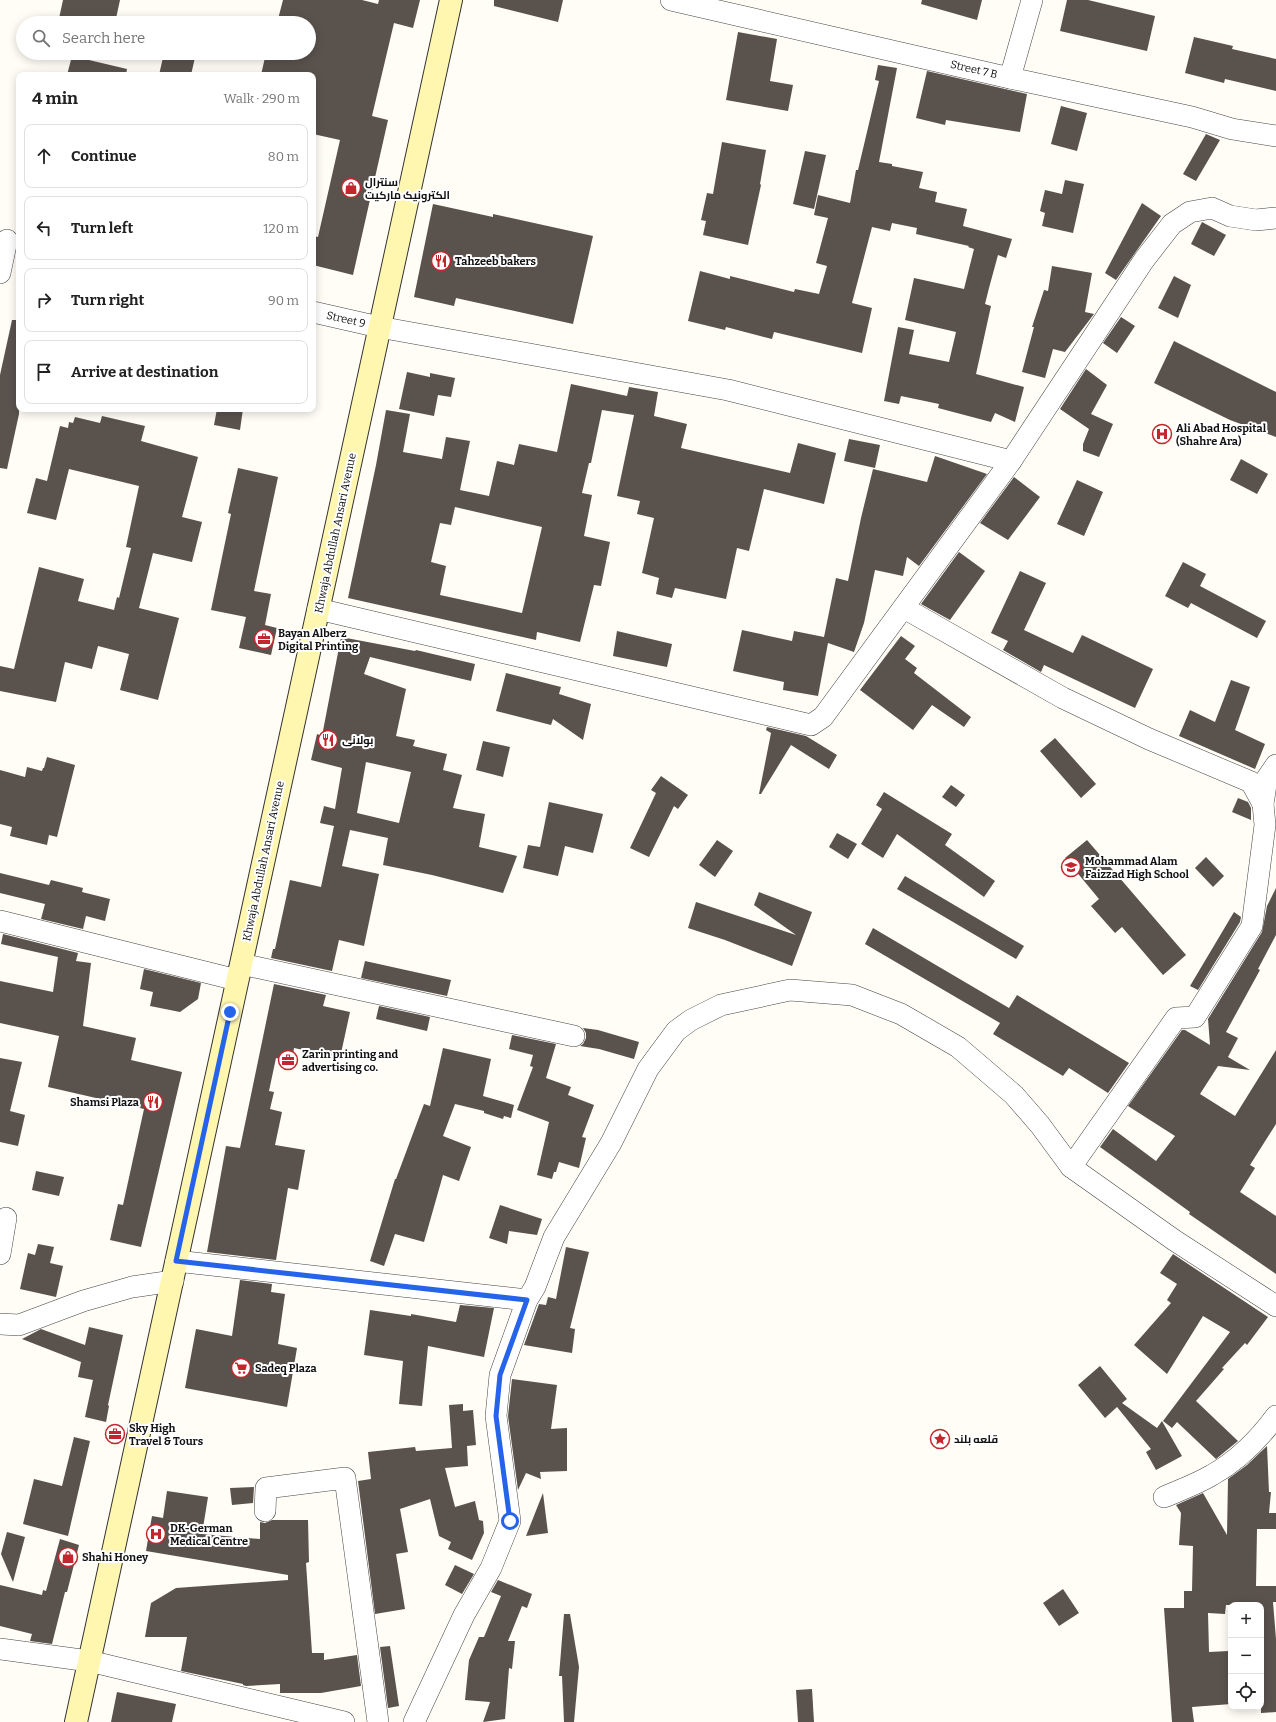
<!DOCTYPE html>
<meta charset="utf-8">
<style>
:root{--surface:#fff;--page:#f6f6f6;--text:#222;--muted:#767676;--line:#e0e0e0}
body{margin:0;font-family:Bitter,Cairo,serif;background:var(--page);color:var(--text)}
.controls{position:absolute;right:12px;bottom:12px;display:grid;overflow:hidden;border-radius:8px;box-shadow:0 2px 10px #0003}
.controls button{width:36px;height:36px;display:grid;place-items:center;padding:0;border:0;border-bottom:1px solid var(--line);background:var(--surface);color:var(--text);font:20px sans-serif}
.stop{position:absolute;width:12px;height:12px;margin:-9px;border:3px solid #2563eb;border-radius:50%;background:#fff}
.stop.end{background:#2563eb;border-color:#fff;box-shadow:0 1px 4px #0008}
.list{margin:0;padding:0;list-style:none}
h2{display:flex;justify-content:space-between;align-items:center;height:52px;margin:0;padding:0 16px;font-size:17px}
h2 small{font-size:13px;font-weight:400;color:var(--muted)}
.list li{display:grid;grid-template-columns:26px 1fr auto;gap:12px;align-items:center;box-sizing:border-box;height:64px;margin:0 8px 8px;padding:0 8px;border:1px solid var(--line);border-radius:8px}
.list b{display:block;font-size:15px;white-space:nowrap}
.list em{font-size:13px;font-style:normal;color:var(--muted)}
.icon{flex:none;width:22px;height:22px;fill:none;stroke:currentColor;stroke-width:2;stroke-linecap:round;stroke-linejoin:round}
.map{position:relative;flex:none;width:1276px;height:1722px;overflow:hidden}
.search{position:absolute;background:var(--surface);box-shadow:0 2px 10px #0003;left:16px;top:16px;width:300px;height:44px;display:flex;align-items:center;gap:10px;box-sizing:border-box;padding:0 14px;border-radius:22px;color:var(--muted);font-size:15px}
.panel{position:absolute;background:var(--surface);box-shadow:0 2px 10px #0003;left:16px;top:72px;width:300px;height:340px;border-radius:8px}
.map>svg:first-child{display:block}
</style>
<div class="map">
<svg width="1276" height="1722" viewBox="0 0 1276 1722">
<rect width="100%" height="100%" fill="#fffdf5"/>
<g fill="#5a524d" fill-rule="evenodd">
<path d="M63 0H120L115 23H58Z"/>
<path d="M283 0H362L378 4 379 0H420L413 28 394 23 372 116 388 120 353 275 313 265V236L318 237 340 140 313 134V75H261L266 53H309V23H277Z"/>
<path d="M494 0H563L558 22 494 6Z"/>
<path d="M922 0H982L977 20 921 4Z"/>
<path d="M1067 0H1088L1155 16 1147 51 1060 31Z"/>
<path d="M738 32 777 39 770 81 793 85 788 111 726 100Z"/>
<path d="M1194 37 1233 46 1232 49 1276 59V91L1225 79 1224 83 1185 73Z"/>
<path d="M164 53H196L191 75H159Z"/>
<path d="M72 56 127 69 126 75H67Z"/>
<path d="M878 65 897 68 879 162 892 164V166L923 172 919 188 937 192 935 202 967 209 963 226 1012 239 1006 258 998 255 989 288 985 304 991 306 976 374 1024 387 1015 422 995 413 991 422 938 408 939 404 901 396 899 404 884 401 898 327 914 330 909 354 949 362 956 332 905 320 914 278 964 289 974 249 968 247 969 246 916 234 917 228 892 223 890 231 872 227 852 303 872 308 862 353 774 332 772 339 726 327 725 330 688 321 700 271 730 279V276L794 292 795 289 819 294 827 266 816 263 828 218 814 215 818 195 850 203 856 170H858L879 81 875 80Z"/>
<path d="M927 71 1027 94 1020 132 946 120 945 125 916 118Z"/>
<path d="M1061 106 1087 113 1077 151 1051 144Z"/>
<path d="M1206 134 1220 140 1196 181 1183 174Z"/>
<path d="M722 142 766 150 760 184 761 185 748 245 703 235 706 221 701 220 707 193 713 194Z"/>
<path d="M805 151 826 155 814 209 793 204Z"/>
<path d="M1065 180 1084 184 1073 233 1042 226 1045 213 1040 211 1045 190 1062 194Z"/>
<path d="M1142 203 1161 216 1116 280 1105 273Z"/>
<path d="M433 204 493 217V214L593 236 573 324 456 298 454 306 414 297Z"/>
<path d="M1202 222 1226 235 1214 256 1191 244Z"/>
<path d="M1052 266 1092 273 1085 312 1094 314 1065 352 1053 349 1045 378 1022 372 1034 327H1032L1044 290 1048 291Z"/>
<path d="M1174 276 1191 285 1178 318 1158 308Z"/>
<path d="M1121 317 1135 326 1117 353 1103 343Z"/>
<path d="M12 320H19V414L7 469 0 468V375Z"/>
<path d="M1174 341 1276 392V437L1230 420 1154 383Z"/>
<path d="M1086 369 1107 385 1091 414 1113 424 1099 457 1083 451V444L1089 429 1060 409Z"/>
<path d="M407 372 430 377V373L455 378 451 397 438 395 434 416 399 409Z"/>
<path d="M571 384 627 396 629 387 658 392 654 416 687 424 681 448 790 473 798 443 836 453 824 504 764 489 749 551 737 548 726 599 675 588 672 598 656 594 659 578 642 573 654 518 637 514 640 501 617 496 634 415 602 410 591 463H589L582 493 592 495 584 536 610 542 601 586 594 585 580 642 537 632 536 640 348 598 376 465 386 410 410 414 403 452 442 459 446 437 470 441 460 490 489 496 497 461 514 465 519 444 557 452ZM455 507 542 527 522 613 440 595 446 566 431 562 440 523 451 525Z"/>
<path d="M217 409H243L240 430 214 425Z"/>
<path d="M102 416 145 426 141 441 198 457 182 517 202 522 192 562 153 553 139 608 179 618 158 700 120 690 129 654 98 646 92 669 65 662 56 702 0 691V666L14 669 39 567 84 579 78 601 114 610 117 597 119 598 131 548 126 547 139 486 69 469 56 520 27 513 36 478 47 481 60 426 68 428 69 422 73 423 75 417 100 423Z"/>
<path d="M849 439 880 445 875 468 844 461Z"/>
<path d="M935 456 987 474 919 566 907 557 903 576 875 570 864 623 854 652 828 643 818 696 783 690 784 682 733 671 742 630 792 641 794 631 824 637 836 578 848 581 861 518 873 469 927 482Z"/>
<path d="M1241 459 1268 474 1257 494 1230 480Z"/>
<path d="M238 468 278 477 254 591 271 594 265 625 277 628 271 655 239 648 246 617 211 610 231 514 228 513Z"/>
<path d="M1014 477 1040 497 1008 540 980 523Z"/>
<path d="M1077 480 1103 492 1084 536 1057 524Z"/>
<path d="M959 552 985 571 950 620 921 604Z"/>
<path d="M1183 562 1206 574 1200 586 1266 621 1257 638 1191 603 1188 608 1165 596Z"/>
<path d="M1020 571 1046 583 1024 630 1073 653 1082 635 1153 669 1135 708 1044 665 1041 672 1003 650 1008 641 991 633Z"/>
<path d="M617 631 672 644 667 667 613 656Z"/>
<path d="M901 636 915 646 905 659 917 668 914 673 971 717 964 727 932 705 913 730 860 690Z"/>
<path d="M341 637 415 651 416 650 475 664 471 681 370 657 364 674 406 689 396 736 415 740 413 746 447 754 443 770 462 775 453 808 485 814 479 847 517 856 503 893 432 875 383 865 388 838 350 830 342 866 379 874 364 946 339 940 332 971 271 958 273 949H275L290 880 321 887 334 826 320 823 324 806 335 809 342 768 311 760 317 734 322 736ZM366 762 411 772 399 823 357 813Z"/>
<path d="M506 673 561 687 559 694 591 704 583 740 553 719 551 725 496 711Z"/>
<path d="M1231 680 1250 687 1235 730 1265 744 1255 769 1179 736 1190 710 1215 722Z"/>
<path d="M767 727 806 736 837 755 829 769 791 745 761 794H759L771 733 766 730Z"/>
<path d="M1055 738 1096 784 1081 798 1040 751Z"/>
<path d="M483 741 510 747 503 777 476 770Z"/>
<path d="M47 757 75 765 57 837 49 835 47 845 10 836 12 827 0 824V770L25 777 27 767 42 771 43 768H44Z"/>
<path d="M661 776 688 795 678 809 674 806 649 857 630 848 656 793 651 790Z"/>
<path d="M951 785 965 795 956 807 942 797Z"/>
<path d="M884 792 952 834 945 845 995 881 984 897 897 834 883 858 861 844 882 809 876 805Z"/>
<path d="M1238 798 1248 802 1251 808V820L1232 812Z"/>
<path d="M549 802 603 814 593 853 565 846 558 876 523 868 528 845 540 847Z"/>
<path d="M837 833 857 844 848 859 829 847Z"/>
<path d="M717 840 733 851 715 877 699 865Z"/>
<path d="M1087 840 1186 955 1163 975 1122 927 1115 933 1091 906 1099 899 1065 858Z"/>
<path d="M1206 857 1224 876 1213 887 1195 868Z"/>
<path d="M0 873 49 885 51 880 83 888 82 892 110 899 105 921 86 916 83 929 41 919 45 904 0 893Z"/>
<path d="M905 876 1024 946 1016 959 897 889Z"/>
<path d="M1276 888V935L1258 969 1260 970 1226 1032 1238 1038 1228 1057 1250 1070 1218 1066 1200 1094 1235 1116 1276 1050V1124L1250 1165 1255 1168 1240 1192 1276 1216V1274L1189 1214 1190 1212 1100 1147 1113 1129 1156 1161 1175 1136 1128 1106 1182 1030H1185L1210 1045 1208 1019 1262 932 1267 906Z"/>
<path d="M759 892 812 912 792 966 725 940 688 928 696 902 796 935 754 905Z"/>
<path d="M1234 912 1241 917 1240 922 1198 990 1190 986Z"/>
<path d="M873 928 1009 1008 1017 995 1129 1063 1108 1093 1069 1068 1063 1076 993 1034 1000 1023 865 944Z"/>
<path d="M3 934 78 953 76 961 91 963 83 1026 136 1038 131 1060 182 1072 141 1247 110 1240 118 1204 123 1205 144 1109 48 1087 59 1036 0 1023V981L53 992 58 957 1 944Z"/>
<path d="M365 961 451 980 447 996 361 978Z"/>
<path d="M144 969 201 983 198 999 180 1012 150 1006 153 992 140 989Z"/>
<path d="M274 984 326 995 323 1006 350 1012 340 1058 294 1048 292 1062 276 1058 269 1091 274 1092 270 1109 282 1112 275 1145 305 1150 298 1190 288 1188 276 1260 207 1252 226 1146 240 1148Z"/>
<path d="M379 1006 430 1017 427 1031 376 1019Z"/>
<path d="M583 1028 598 1030 639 1042 634 1059 599 1049 580 1046 583 1044 586 1038V1033Z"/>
<path d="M512 1035 556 1044 546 1078 571 1087 568 1095 594 1105 582 1137 586 1138 579 1168 559 1162 556 1172H554L552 1179 537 1175 549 1122 517 1110 533 1067 530 1066 533 1055 509 1049Z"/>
<path d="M443 1048 491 1059 483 1096 514 1105 511 1118 504 1116 503 1119 484 1113V1111L455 1104 443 1136 471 1147 459 1181 443 1175 424 1242 395 1234 384 1266 370 1261 395 1179H396L424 1104 430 1106Z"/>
<path d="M0 1058 22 1062 10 1111 25 1115 18 1146 0 1142Z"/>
<path d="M36 1171 64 1177 59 1196 32 1190Z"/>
<path d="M500 1205 542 1219 537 1235 509 1231 507 1244 489 1238Z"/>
<path d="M38 1244 54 1247 50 1263 63 1266 56 1297 20 1289 28 1253 35 1255Z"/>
<path d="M566 1247 589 1252 570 1328 575 1329 572 1353 524 1345 539 1304 546 1305 548 1297 556 1299Z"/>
<path d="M1173 1254 1268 1317 1247 1345 1245 1343 1222 1368 1224 1369 1196 1401 1238 1441 1216 1459 1177 1422 1172 1428 1163 1421 1230 1332 1203 1316 1167 1374 1134 1345 1171 1303 1167 1300 1177 1284 1160 1273Z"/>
<path d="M240 1280 272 1284 271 1292 285 1294 278 1344 297 1348 287 1407 185 1388 196 1329 232 1336Z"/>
<path d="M460 1305 494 1308 484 1357 428 1346 422 1406 399 1404 403 1361 364 1355 370 1310 411 1316V1314L456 1322Z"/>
<path d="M89 1327 123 1335 108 1405 109 1406 106 1422 85 1417 93 1380 78 1377 81 1362 22 1339 41 1329 85 1345Z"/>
<path d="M1100 1366 1127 1399 1122 1403 1157 1428 1162 1421 1182 1456 1156 1470 1146 1452 1151 1449 1117 1407 1105 1418 1078 1385Z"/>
<path d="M512 1379 557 1385 551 1429 567 1428V1471L540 1472 541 1479 526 1473 518 1490 508 1416Z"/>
<path d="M463 1404V1411L473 1410 476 1445 467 1446 468 1466 445 1468 455 1507 475 1501 479 1520 483 1521 484 1533 472 1560 448 1549 451 1542 439 1536 430 1499 400 1509 408 1552 396 1554 405 1609 375 1614 358 1481 371 1479 368 1452 415 1447 416 1451 452 1448 449 1405Z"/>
<path d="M74 1437 90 1441 68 1536 23 1524 34 1479 62 1486Z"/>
<path d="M1267 1446 1269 1492H1271L1269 1513H1276V1529H1257L1256 1586H1276V1602H1273L1276 1639V1712L1261 1713V1605H1226L1225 1614 1208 1613 1209 1652 1229 1651 1231 1704 1192 1707 1194 1722H1172L1164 1608H1184V1591H1192L1193 1546 1179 1545 1181 1513 1176 1505 1203 1493 1227 1535 1228 1479 1247 1465Z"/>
<path d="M254 1487 253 1503 232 1505 230 1488Z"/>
<path d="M167 1491 208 1497 202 1534 260 1539V1522L265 1523 272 1520H308L309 1562 306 1563 312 1653H324V1660L357 1655 361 1686 321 1693H280V1684L246 1686 243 1685V1684L181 1671 187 1637H145L151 1603 176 1588 288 1580V1575L146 1551 152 1516 163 1518Z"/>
<path d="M543 1493 548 1533 526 1536Z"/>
<path d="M7 1532 25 1537 13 1582 1 1554Z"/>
<path d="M60 1539 79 1545 67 1592H65L52 1644 30 1641 32 1634 0 1626V1585L42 1595 43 1590 46 1591Z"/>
<path d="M455 1565 474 1574 462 1594 445 1585Z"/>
<path d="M498 1580 532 1594 527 1608 522 1606 508 1641H515L512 1669 509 1668 505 1719 483 1722 490 1702 465 1700 469 1660 479 1637H484L501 1596 491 1592Z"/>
<path d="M1063 1589 1079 1613 1059 1626 1043 1603Z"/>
<path d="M564 1614H570L579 1667 574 1722H564L562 1676H559Z"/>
<path d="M390 1646 399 1706 388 1708 380 1647Z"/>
<path d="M812 1689 814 1722H798L796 1690Z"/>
<path d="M117 1692 176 1704 172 1722H111Z"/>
</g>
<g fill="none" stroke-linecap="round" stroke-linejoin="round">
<g stroke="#444" stroke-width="22">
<g id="minor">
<path d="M671 0 1010 78 1192 117 1232 129 1276 136"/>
<path d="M1010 78 1032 0"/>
<path d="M0 273 7 240"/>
<path d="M313 312 379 327 728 390 1011 461"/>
<path d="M904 608 1063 698 1149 739 1251 782 1263 804"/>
<path d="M318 609 811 725 823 717 1011 461 1144 260 1172 224 1190 212 1212 208 1230 216 1256 220 1276 218"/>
<path d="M0 921 237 980"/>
<path d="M241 964 574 1036"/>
<path d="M1071 1167 1176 1018 1195 1017 1252 926 1265 825 1263 804 1267 778 1276 765"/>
<path d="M0 1254 6 1218"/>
<path d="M176 1261 527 1300"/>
<path d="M0 1324 19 1325 83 1301 132 1287 173 1281"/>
<path d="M1164 1497C1180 1490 1197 1484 1212 1475 1237 1461 1259 1439 1276 1416"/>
<path d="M265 1511 266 1488 345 1478 378 1722"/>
<path d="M0 1649 89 1661 344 1722"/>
<path d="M414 1722 464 1615 491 1568 510 1521 496 1416 500 1375 527 1300 535 1287 554 1237 611 1143 648 1069 676 1031 691 1020 721 1005 790 990 852 995 901 1014 958 1047 1014 1095 1040 1125 1071 1167 1174 1240 1276 1306"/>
</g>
</g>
<g stroke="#333" stroke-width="24">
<path id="secondary" d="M76 1722 451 0"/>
</g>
<use href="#minor" stroke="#fff" stroke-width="21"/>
<use href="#secondary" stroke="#fff6b0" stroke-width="22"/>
</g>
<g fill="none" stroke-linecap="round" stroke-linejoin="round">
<path stroke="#2563eb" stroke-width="5" d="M230 1012 176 1261 527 1300 500 1375 496 1416 510 1521"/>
</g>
<defs>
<g id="shop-ring" transform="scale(1)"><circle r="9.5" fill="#fff" stroke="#c4262e" stroke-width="1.5"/><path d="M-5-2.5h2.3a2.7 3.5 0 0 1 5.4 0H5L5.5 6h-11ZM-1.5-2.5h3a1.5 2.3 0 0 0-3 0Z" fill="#c4262e"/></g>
<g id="restaurant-ring" transform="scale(1)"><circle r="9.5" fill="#fff" stroke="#c4262e" stroke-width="1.5"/><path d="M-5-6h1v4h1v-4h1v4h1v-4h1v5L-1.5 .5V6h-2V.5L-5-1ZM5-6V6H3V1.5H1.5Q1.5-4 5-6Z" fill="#c4262e"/></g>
<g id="hospital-ring" transform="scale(1)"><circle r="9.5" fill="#fff" stroke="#c4262e" stroke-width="1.5"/><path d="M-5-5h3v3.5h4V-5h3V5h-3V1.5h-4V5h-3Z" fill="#c4262e"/></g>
<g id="office-ring" transform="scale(1)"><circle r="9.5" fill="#fff" stroke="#c4262e" stroke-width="1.5"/><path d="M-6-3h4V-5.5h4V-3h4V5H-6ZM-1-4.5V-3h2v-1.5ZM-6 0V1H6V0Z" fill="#c4262e"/></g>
<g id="school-ring" transform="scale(1)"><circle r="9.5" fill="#fff" stroke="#c4262e" stroke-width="1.5"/><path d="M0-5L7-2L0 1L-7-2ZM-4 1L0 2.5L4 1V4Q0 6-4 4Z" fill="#c4262e"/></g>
<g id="supermarket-ring" transform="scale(1)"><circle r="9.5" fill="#fff" stroke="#c4262e" stroke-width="1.5"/><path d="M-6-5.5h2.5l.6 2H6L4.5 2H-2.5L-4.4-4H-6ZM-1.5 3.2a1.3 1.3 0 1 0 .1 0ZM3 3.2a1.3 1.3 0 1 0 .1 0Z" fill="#c4262e"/></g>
<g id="sight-ring" transform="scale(1)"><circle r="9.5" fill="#fff" stroke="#c4262e" stroke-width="1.5"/><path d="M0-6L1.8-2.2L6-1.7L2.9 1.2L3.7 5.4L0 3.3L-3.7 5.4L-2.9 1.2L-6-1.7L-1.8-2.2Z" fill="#c4262e"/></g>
</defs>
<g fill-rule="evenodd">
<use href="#shop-ring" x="351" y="188"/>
<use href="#restaurant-ring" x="441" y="261"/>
<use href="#hospital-ring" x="1162" y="434"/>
<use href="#office-ring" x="264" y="639"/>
<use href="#restaurant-ring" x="328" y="740"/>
<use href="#school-ring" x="1071" y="867"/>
<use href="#office-ring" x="288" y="1060"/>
<use href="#restaurant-ring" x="153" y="1102"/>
<use href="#supermarket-ring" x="241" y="1368"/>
<use href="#office-ring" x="115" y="1434"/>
<use href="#sight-ring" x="940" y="1439"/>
<use href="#hospital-ring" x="156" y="1534"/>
<use href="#shop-ring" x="68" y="1557"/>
</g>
<g text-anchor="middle" stroke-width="4" stroke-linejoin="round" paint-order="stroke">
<g font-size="11" fill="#111" stroke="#fff">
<text transform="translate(974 69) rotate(13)" y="4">Street 7 B</text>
<text transform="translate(346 319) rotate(13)" y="4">Street 9</text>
<text transform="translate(335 533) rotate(-78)" y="4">Khwaja Abdullah Ansari Avenue</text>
<text transform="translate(263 861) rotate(-78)" y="4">Khwaja Abdullah Ansari Avenue</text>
</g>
<g font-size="11" font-weight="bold" fill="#111" stroke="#fff" text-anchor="start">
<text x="365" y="186">سنترال<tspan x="365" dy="13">الکترونیک مارکیت</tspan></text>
<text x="455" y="265">Tahzeeb bakers</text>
<text x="1176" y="432">Ali Abad Hospital<tspan x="1176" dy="13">(Shahre Ara)</tspan></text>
<text x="278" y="637">Bayan Alberz<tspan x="278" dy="13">Digital Printing</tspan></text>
<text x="342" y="744">بولانی</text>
<text x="1085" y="865">Mohammad Alam<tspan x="1085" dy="13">Faizzad High School</tspan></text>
<text x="302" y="1058">Zarin printing and<tspan x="302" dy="13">advertising co.</tspan></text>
<text x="139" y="1106" text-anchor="end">Shamsi Plaza</text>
<text x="255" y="1372">Sadeq Plaza</text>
<text x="129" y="1432">Sky High<tspan x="129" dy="13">Travel &amp; Tours</tspan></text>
<text x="954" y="1443">قلعه بلند</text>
<text x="170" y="1532">DK-German<tspan x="170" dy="13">Medical Centre</tspan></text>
<text x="82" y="1561">Shahi Honey</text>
</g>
</g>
</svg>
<div class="controls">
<button>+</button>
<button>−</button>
<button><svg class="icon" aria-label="locate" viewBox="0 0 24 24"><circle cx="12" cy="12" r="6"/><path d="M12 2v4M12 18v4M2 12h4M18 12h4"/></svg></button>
</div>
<div class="stop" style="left:510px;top:1521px"></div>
<div class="stop end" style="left:230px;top:1012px"></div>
<div class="search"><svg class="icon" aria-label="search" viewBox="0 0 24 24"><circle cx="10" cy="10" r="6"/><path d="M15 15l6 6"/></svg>Search here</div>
<section class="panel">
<h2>4 min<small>Walk · 290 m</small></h2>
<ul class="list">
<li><svg class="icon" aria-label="ahead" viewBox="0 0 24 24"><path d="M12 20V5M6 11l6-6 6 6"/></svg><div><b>Continue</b></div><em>80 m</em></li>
<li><svg class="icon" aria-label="left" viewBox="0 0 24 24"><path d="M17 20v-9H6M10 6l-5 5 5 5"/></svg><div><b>Turn left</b></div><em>120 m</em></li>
<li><svg class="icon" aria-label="right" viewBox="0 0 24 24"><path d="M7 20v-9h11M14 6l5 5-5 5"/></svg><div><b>Turn right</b></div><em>90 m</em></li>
<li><svg class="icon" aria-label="arrive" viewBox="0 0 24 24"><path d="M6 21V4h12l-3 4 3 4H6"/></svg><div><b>Arrive at destination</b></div></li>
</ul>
</section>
</div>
